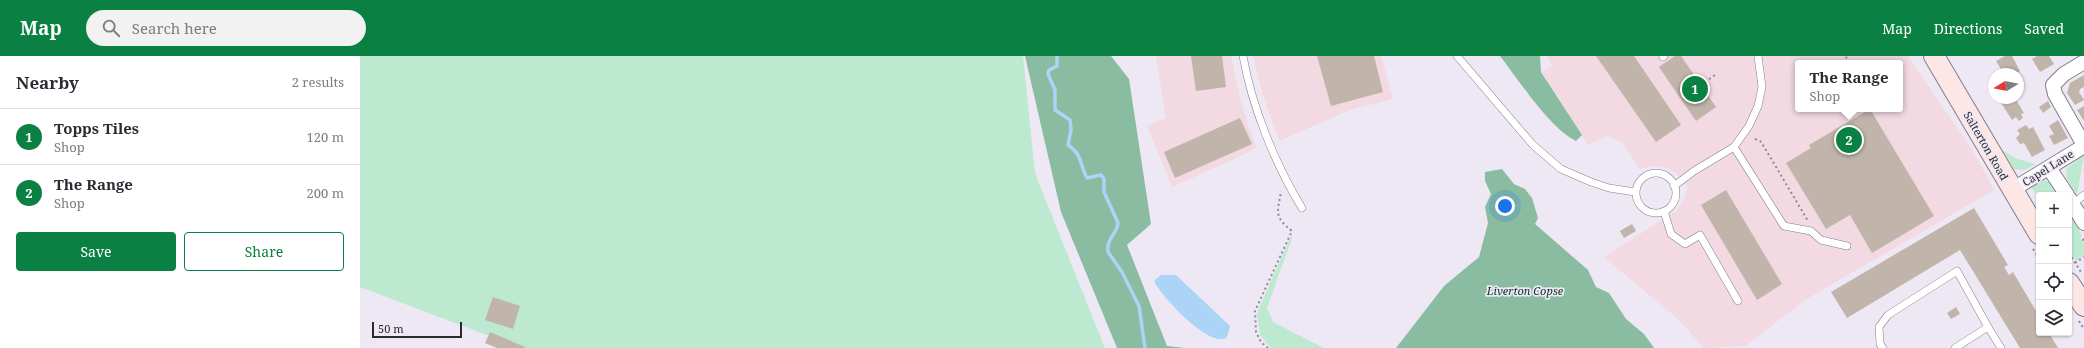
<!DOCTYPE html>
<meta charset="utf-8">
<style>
:root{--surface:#fff;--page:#f2f2f3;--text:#2b2b33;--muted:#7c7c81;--line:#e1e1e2;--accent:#0b8043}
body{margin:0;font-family:"Noto Serif",serif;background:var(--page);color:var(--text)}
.controls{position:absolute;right:12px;bottom:12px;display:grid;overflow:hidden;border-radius:4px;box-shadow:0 1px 3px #0004}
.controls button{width:36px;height:36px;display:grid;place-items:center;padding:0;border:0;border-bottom:1px solid var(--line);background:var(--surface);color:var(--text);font:20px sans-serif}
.compass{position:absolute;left:1628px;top:12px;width:36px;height:36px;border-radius:50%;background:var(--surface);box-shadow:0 1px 3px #0004;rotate:260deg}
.scale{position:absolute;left:12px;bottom:10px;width:90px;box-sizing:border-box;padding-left:4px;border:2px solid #2b292e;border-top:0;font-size:11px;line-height:14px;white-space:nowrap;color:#2b292e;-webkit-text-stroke:3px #eee8f5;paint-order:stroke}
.you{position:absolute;left:1145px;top:150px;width:14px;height:14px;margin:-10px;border:3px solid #fff;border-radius:50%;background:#1a73e8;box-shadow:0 0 0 6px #1a73e833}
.badge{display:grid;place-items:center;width:26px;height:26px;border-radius:50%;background:var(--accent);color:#fff;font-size:13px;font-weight:700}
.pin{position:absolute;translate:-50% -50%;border:2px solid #fff;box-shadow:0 1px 4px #0006}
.popup{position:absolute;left:1435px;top:4px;width:108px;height:52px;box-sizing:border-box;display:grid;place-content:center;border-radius:4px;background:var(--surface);filter:drop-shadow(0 1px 3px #0005);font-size:13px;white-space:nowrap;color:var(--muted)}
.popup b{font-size:15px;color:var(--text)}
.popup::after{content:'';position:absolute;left:50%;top:100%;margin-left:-8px;border:8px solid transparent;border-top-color:var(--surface)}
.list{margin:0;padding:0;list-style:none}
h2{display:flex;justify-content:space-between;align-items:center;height:52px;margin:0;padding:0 16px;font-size:17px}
h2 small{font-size:13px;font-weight:400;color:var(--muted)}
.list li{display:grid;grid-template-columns:26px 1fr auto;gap:12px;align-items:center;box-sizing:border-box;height:56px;padding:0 16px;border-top:1px solid var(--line)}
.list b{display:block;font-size:15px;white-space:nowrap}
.list p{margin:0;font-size:13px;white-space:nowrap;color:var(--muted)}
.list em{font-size:13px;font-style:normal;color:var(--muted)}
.actions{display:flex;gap:8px;padding:12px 16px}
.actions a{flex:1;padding:9px 0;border:1px solid var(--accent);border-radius:4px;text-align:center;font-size:14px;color:var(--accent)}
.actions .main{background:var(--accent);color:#fff}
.icon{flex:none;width:22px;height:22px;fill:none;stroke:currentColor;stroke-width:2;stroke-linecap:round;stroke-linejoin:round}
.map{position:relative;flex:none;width:1724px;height:292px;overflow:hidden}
header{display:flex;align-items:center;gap:24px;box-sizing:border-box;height:56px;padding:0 20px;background:var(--accent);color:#fff}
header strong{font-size:19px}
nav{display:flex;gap:22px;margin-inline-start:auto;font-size:14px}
.search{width:280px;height:36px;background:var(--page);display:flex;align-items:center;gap:10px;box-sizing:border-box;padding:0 14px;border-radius:22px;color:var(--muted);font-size:15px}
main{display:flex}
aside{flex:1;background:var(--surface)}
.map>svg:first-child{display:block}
</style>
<header>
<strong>Map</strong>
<div class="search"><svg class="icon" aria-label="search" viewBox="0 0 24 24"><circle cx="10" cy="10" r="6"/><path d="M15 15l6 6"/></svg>Search here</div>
<nav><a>Map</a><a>Directions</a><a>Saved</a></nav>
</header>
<main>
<aside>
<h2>Nearby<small>2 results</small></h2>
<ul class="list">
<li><span class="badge">1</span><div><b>Topps Tiles</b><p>Shop</p></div><em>120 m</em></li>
<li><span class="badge">2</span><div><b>The Range</b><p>Shop</p></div><em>200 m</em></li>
</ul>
<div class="actions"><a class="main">Save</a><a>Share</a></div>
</aside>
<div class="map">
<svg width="1724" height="292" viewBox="0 0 1724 292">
<rect width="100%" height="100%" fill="#eee8f5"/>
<g fill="#f2d9e2" fill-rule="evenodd">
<path d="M796 0H871L882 50 896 92 887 97 812 131 787 70 806 62Z"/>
<path d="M893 0H1021L1033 43 990 54 919 85 903 39Z"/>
<path d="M1187 0H1548L1613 95 1634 134 1445 244 1385 290 1344 292 1319 264 1244 201 1316 155 1324 144 1328 131 1315 116 1304 111 1290 110 1280 113 1262 86 1246 80 1228 89 1182 16 1192 9ZM1438 7H1540V53H1438Z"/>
</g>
<g fill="#bce9d0">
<path d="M0 0H663L675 117 745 292H161L0 231Z"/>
<path d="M1642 94 1657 103 1676 108 1664 114 1654 113Z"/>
<path d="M1724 99 1717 139 1706 121 1707 112Z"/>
<path d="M1678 124C1692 124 1695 128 1703 139H1679V144L1671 130Z"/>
<path d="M1709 152 1722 180 1720 182 1724 188V199L1716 205 1709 194Z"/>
<path d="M931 180 932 182 907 252 913 266 964 292H911L900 279 897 257Z"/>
</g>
<g fill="#8abca1">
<path d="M665 0H751L769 23 791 168 767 189 807 290 825 292H757L701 156Z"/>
<path d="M1140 0H1180L1181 16 1222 79 1216 85C1190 73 1158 23 1140 0Z"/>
<path d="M1142 113 1154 128 1165 133 1172 142 1178 162 1175 168 1228 214 1236 231 1249 237 1266 263 1284 278 1294 292H1036L1084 230 1119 201 1128 167 1125 151 1131 138 1125 125V116Z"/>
</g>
<path fill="#abd4f7" d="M801 219H816L870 270C869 274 868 279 866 282 849 292 800 239 794 225Z"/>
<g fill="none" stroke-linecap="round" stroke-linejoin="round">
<path stroke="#abd4f7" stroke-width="3.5" d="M697 0V10L689 14 688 18 695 34V54L710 64 711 74 708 89C723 99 719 108 727 122L741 119 744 123V136L758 167C757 179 746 182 748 196L762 216 779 250 785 292"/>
</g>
<g fill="#c0b4ab">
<path d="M831 0H862L866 31 836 35Z"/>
<path d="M957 0H1014L1023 36 971 50Z"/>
<path d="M1236 0H1274L1321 69 1296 86Z"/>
<path d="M1315 0H1321L1356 51 1336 65 1299 11Z"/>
<path d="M1645 0H1652L1660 15 1655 18H1644L1636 5Z"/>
<path d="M1677 0H1689L1694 8 1680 16 1672 3Z"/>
<path d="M1724 19V31L1720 33 1719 36 1724 44 1715 49 1707 37 1710 27Z"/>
<path d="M1638 42H1655L1664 57 1661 58 1663 62 1659 65 1656 61 1652 64Z"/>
<path d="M1688 45 1691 51 1683 57 1679 51Z"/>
<path d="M1724 50V65L1717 54Z"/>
<path d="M1510 53 1574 160 1512 197 1490 159 1466 173 1426 107 1451 92 1449 89Z"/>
<path d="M880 62 892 88 815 122 804 96Z"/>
<path d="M1698 64 1708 82 1694 89 1689 80 1694 78 1689 70Z"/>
<path d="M1666 69 1669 73 1673 71 1685 94 1672 101 1664 87 1660 88 1656 82 1660 78 1657 74Z"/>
<path d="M1366 134 1422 228 1397 244 1341 149Z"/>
<path d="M1614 152 1648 209 1644 211 1649 219 1653 216 1679 260V277H1689L1698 292H1660L1600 194 1487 262 1471 236Z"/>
<path d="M1272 168 1276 175 1264 182 1260 175Z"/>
<path d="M133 241 160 250 153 273 125 264Z"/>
<path d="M1596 251 1600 258 1591 263 1587 257Z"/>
<path d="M130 276 165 291 164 292H137L125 287Z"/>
</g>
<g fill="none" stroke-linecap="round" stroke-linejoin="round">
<g stroke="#847e8a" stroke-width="8">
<g id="lane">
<path d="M883 0C892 51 915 108 942 152"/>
<path d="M1097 0 1173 89 1201 113 1231 126 1249 132 1275 136"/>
<path d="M1303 1 1304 0"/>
<path d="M1374 91 1424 170 1451 175 1461 184 1487 190"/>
<circle cx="1296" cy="137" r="20"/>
<path d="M1314 130 1334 115 1374 91 1389 70 1398 50 1402 31 1398 0"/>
<path d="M1713 148 1724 139"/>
<path d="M1304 155 1311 178 1325 188 1340 179 1378 245"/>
<path d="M1523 292 1520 288 1519 271 1528 259 1597 215 1628 271 1641 292"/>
<path d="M1595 292 1628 271"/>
</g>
</g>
<g stroke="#847e8a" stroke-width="16">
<g id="street">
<path d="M1724 6 1704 18 1693 29 1695 38 1724 89"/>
<path d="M1689 112 1707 139"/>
<path d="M1652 134 1724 90"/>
<path d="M1709 142 1724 167"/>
</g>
</g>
<g stroke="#847e8a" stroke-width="22">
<g id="secondary">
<path d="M1574 0 1679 178"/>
<path d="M1709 227 1724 250"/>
</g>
</g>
<g stroke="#8d8992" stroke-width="2" stroke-dasharray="2 3" stroke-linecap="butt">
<path d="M1484 7 1487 0"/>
<path d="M1341 29 1355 19"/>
<path d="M1395 83 1400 85 1403 89 1448 165"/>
<path d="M1724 183 1723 184 1724 186"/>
<path d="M1673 193 1679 202"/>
<path d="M1709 197 1721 216"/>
<path d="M1715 207 1724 201"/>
<path d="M1719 265 1724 273"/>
<path d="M908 292 901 286 896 276 895 255 932 175C913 160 918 156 921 135"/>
</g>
<use href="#lane" stroke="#fff" stroke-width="7"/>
<use href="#street" stroke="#fff" stroke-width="14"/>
<use href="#secondary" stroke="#fce7e6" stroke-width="20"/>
</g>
<g text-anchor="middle" stroke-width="3.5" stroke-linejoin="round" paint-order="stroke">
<g font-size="11" fill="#2b292e" stroke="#eee8f5">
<text transform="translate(1626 90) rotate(60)" y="4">Salterton Road</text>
<text transform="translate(1688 112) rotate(-32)" y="4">Capel Lane</text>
</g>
<g font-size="11" font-style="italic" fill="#073220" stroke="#eee8f5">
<text x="1165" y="239">Liverton Copse</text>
</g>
</g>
</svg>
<div class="controls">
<button>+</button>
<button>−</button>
<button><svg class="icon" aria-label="locate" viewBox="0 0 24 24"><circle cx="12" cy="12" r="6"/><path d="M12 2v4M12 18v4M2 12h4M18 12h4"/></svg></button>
<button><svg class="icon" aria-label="layers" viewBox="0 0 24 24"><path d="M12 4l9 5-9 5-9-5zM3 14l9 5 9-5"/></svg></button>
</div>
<svg class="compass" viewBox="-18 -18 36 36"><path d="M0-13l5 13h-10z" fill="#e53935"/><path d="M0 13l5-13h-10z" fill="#7c7c81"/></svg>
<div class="scale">50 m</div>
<div class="you"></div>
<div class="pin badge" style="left:1335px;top:33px">1</div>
<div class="pin badge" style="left:1489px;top:84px">2</div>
<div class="popup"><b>The Range</b>Shop</div>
</div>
</main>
